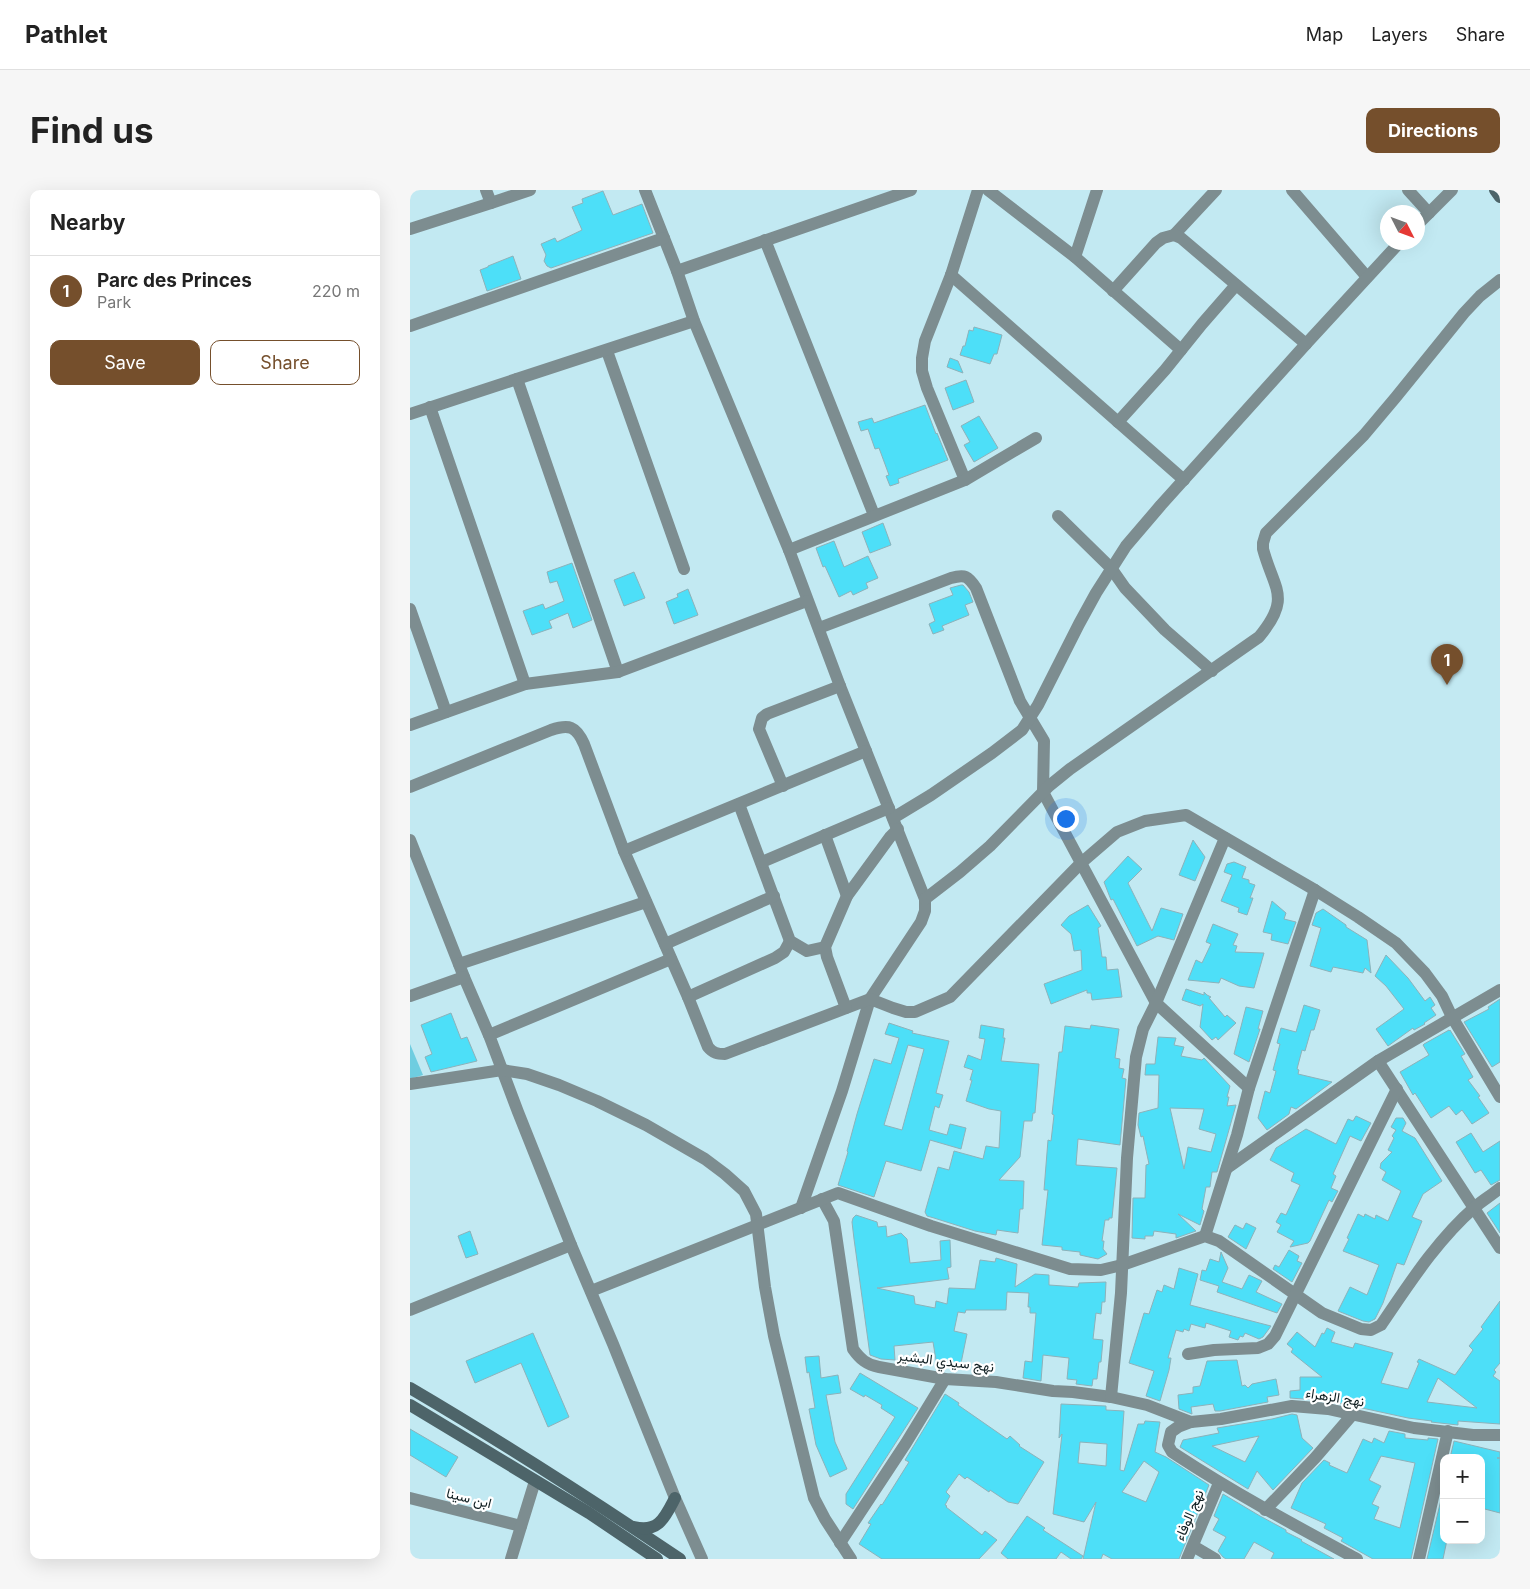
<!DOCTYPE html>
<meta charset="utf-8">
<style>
:root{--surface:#fff;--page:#f6f6f6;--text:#222;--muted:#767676;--line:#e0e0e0;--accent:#754f2c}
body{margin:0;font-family:Inter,Vazirmatn,sans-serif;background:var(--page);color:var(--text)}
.controls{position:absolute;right:15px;bottom:15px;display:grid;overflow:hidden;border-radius:10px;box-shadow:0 5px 20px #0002}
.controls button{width:45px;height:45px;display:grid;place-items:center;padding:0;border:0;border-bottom:1px solid var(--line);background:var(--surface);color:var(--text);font:25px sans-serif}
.compass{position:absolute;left:970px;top:15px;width:45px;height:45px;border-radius:50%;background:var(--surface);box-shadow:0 5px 20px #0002;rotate:132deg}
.you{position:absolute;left:655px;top:628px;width:18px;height:18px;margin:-12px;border:4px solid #fff;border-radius:50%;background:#1a73e8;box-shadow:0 0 0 8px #1a73e833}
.badge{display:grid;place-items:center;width:32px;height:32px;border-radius:50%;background:var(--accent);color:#fff;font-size:16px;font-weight:700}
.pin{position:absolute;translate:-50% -41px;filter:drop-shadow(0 1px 2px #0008)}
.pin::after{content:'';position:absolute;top:26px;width:18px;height:15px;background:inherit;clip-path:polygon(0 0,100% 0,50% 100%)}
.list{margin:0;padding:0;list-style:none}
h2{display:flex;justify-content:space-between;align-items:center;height:65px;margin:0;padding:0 20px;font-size:21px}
h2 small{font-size:16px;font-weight:400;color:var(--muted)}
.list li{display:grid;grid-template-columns:32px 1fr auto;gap:15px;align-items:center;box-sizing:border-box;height:70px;padding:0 20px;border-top:1px solid var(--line)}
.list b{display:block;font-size:19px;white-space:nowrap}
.list p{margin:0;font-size:16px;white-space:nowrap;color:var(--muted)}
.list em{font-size:16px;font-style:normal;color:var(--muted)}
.actions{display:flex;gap:10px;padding:15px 20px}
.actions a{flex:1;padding:11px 0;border:1px solid var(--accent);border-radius:10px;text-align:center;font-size:18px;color:var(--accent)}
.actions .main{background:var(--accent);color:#fff}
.map{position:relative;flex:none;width:1090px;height:1369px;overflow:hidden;border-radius:10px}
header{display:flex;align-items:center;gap:30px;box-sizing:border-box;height:70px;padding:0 25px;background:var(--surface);border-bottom:1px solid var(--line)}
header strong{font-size:24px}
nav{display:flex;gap:28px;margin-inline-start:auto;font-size:18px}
.intro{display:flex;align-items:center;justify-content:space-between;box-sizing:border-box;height:120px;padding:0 30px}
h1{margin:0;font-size:35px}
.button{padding:12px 22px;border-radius:10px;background:var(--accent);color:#fff;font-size:18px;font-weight:700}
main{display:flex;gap:30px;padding:0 30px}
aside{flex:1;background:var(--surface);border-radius:10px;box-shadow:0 5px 20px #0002}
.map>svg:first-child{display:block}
</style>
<header>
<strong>Pathlet</strong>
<nav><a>Map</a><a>Layers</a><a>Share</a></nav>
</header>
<div class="intro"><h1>Find us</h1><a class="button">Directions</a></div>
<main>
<aside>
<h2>Nearby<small></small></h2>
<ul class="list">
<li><span class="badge">1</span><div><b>Parc des Princes</b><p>Park</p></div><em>220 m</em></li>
</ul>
<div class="actions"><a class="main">Save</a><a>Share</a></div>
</aside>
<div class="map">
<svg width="1090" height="1369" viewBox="0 0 1090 1369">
<rect width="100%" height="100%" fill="#c2e9f2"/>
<path fill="#6ecde0" d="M0 854 13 885 0 889Z"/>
<g fill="#4ddff8" stroke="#8cb2ba" fill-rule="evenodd">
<path d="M193 1 203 25 232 14 243 43 141 78 137 76 134 71 136 65 131 54 145 48 147 52 172 40 162 17 173 13 172 9Z"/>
<path d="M103 66 111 89 77 101 70 80 78 77V76Z"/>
<path d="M564 137 592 145 587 164H584L580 174 550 165 553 156H555L559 140 563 141Z"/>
<path d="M540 168 548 171 553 183 537 177Z"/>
<path d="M556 190 564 212 543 220 535 198Z"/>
<path d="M515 215 526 244 527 243 538 270 488 289 489 293 480 296 476 286 479 285 469 258 465 259 458 239 451 241 448 232 462 228 464 233Z"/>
<path d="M569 226 588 258 564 272 554 255 560 252 551 236Z"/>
<path d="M473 333 481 355 460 363 452 342Z"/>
<path d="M424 351 434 377 458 366 468 388 456 393 458 398 443 405 441 401 429 407 415 376 413 377 406 358Z"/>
<path d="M162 373 182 430 163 438 158 423 139 431 142 438 122 445 113 421 133 414 135 419 154 411 147 391 140 393 137 382Z"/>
<path d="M224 382 235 408 214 416 204 390Z"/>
<path d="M551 395H553L559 402 563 412 555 415 559 425 532 436 534 440 523 444 519 434 525 431 519 414 543 405 540 398Z"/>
<path d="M278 399 288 425 264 434 256 412 268 407 267 404Z"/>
<path d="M783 650 795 667 785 691 769 685Z"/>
<path d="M718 666 732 679 718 693 742 741 751 718 773 724 764 750 748 746 727 756 703 709 701 710 694 692Z"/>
<path d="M824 672 836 677 832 688 839 690V693L845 695 840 708H843L837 725 828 722 829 718 811 711 822 685 814 682 817 674Z"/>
<path d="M862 711 876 723 874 729 886 732 878 754 861 750 862 744 853 742Z"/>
<path d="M678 715 691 736 688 738 692 767H696L697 780 708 779 712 807 682 810 681 803H677V800L641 814 634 794 672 780 671 760 664 761 661 744 651 735 659 726Z"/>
<path d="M913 719 936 735V737L957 750 961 783 955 778 953 783 923 777 921 782 900 776 911 738 902 735 906 723Z"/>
<path d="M803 734 828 744 823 755 827 756 825 762 854 763 844 798 829 796 811 788 809 793 778 790 786 770 792 773 801 754 796 752Z"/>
<path d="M976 765 998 788 1015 811 1020 807 1025 815 1021 818 1026 825 1014 833 1015 834 1004 840 1003 838 978 856 966 839 994 819 976 796 965 786Z"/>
<path d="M776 799 794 805V802L797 805 801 807 799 808 815 827 817 825 826 833 808 850 806 847 802 850 790 837 793 814 790 816 772 810Z"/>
<path d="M1090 809V872L1082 877 1054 832 1079 819 1078 817Z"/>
<path d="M894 815 910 820 904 840H901L895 861 892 860 887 879 889 880 888 884 922 892 886 919 881 917 879 924 857 940 848 928 855 901 860 903 866 881 863 880 870 854 867 853 871 838 886 842Z"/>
<path d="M836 817 853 821 848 839H850L839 872 824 864Z"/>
<path d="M41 823 51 849 57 847 67 871 21 882 15 867 22 864 11 835Z"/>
<path d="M479 833 503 841 502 843 539 851 526 903 533 905 529 918 525 916 519 940 537 945 540 934 556 938 551 959 520 950 511 981 476 971 464 1007 428 995 438 962 437 961 447 924 464 869 481 874 489 848 475 844ZM498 855 514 859 492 940 474 935Z"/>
<path d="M571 835 594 839 593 848H595L591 871 629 874 625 923H623L622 931H614L610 967 589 990 614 991 613 1019H610L608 1043 587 1040 586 1045 565 1041 524 1028 517 1026 515 1022 528 977 539 980 544 961 573 969 576 956 589 958 591 921 579 919 556 911 562 890H560L563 880 554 877 558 865 571 870 575 849 569 848Z"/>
<path d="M681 835 709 839 705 868 710 869 709 878 714 879 712 888 716 889 710 955 668 949 666 975 707 978 702 1028H699V1030H695L692 1051H694L693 1059 697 1064 688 1069 670 1065V1062L652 1060V1057L632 1055 638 1000H634L638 950 641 951 644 925 642 924 649 862H652L655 836 680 839Z"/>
<path d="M1039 841 1040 840 1055 864 1051 866 1063 887 1058 890 1070 906 1068 907 1079 923 1062 934 1052 920 1046 925 1039 916 1021 928 1005 903 1003 905 990 882 1019 865 1013 855 1014 854 1039 840Z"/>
<path d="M748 847 766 848 764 855 774 857 771 866 792 870 794 868 820 896 817 907H819L817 916 826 915 807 982H802L800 997H796L792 1019 794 1021 790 1035 768 1024 786 1041 766 1048V1044L744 1041 743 1046H735V1049L722 1048 723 1008H735L736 975 739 974 733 946 731 947 728 935 729 923 748 918 749 885H735L736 874H745ZM760 918 794 919 789 939 806 944 801 962 778 957 774 979Z"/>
<path d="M946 926 961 933 951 951 940 946 923 984 926 986 921 998 928 1001 922 1012 919 1010 900 1051 898 1053 880 1057 884 1051 867 1042 871 1035 866 1032 871 1023 876 1025 890 995 881 991 884 983 860 970 866 958 896 939 926 954 938 929 943 931Z"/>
<path d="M986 928H993L996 933 992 941 1005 948 1032 991 1013 1004 1002 1027 1012 1031 994 1075 987 1073 973 1113 965 1129 959 1132 953 1131 928 1121 940 1097 957 1105 969 1075 933 1061 939 1049 937 1048 948 1024 954 1027 955 1024 965 1029 966 1025 978 1031 991 1001 972 990 976 982 970 978 971 973 982 962 978 960 984 948 982 946 986 940 981 937Z"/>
<path d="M1061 943 1073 962 1090 951V990L1081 995 1071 980 1065 983 1046 952Z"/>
<path d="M1090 1013V1043L1077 1023Z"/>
<path d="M446 1025 467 1032 468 1037 476 1036 477 1047 491 1043 497 1049 500 1073 531 1070 530 1051 540 1050 541 1077 537 1078 539 1089 467 1098 504 1106 505 1114 525 1118 526 1111 537 1114 539 1098 565 1099 570 1070 585 1072 586 1068 607 1074 605 1097 625 1084 639 1085V1095L668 1097 669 1093 696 1092 695 1112H692L691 1124 686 1123 683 1149 693 1150 691 1172H689L687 1189H683L682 1196 666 1194 667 1190 657 1189 659 1168 633 1165 631 1191 613 1188 615 1171 622 1172 626 1123H620V1117H618L619 1103 597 1102 596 1120H556L555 1123 548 1122 544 1141 557 1144 550 1178 527 1176 523 1152 484 1156 485 1170 471 1169 460 1165 444 1049 442 1032 443 1028Z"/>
<path d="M836 1033 846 1038 836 1059 818 1047 825 1035 833 1039Z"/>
<path d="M60 1041 68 1064 56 1068 48 1046Z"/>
<path d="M879 1060 889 1066 887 1071 892 1073 882 1092 863 1079 865 1075 869 1077Z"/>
<path d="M811 1062 818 1078 812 1092 832 1099 839 1085 852 1091 846 1102 872 1114 867 1123 807 1102 809 1096 790 1090 792 1080 796 1081 800 1069 809 1072Z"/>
<path d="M769 1078 788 1084 780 1115 861 1136 853 1147 849 1149 835 1143 833 1147 830 1146 828 1150 819 1147 821 1141 796 1133 795 1138 781 1134 779 1141 774 1139 773 1142 766 1140 758 1168H761L759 1180 750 1211 736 1206 744 1181 719 1173 734 1123 739 1124 747 1100 752 1102 754 1095 764 1099Z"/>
<path d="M1090 1111V1173L1084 1180 1086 1182 1083 1186 1090 1191V1234L1048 1231V1235L1021 1232 1022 1231 998 1228 920 1211 880 1208V1201L890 1200V1187H912L881 1162 883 1159 877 1154 887 1142 905 1157 912 1143 914 1144 917 1138 925 1142 921 1152 943 1158 945 1153 983 1163 971 1193 998 1199 1009 1173 1007 1172 1009 1169 1045 1185 1063 1160 1059 1156 1073 1139 1071 1137ZM1028 1188 1067 1218 1017 1212Z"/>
<path d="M123 1143 159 1227 138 1237 111 1173 65 1193 56 1171Z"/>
<path d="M409 1166 411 1188 428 1185 431 1203 416 1205 425 1252 437 1279 420 1287 406 1255 399 1219 405 1218 399 1182 397 1183 395 1167Z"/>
<path d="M827 1170 832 1196 835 1195 838 1198 842 1194 866 1189 869 1205 857 1207 858 1212 810 1221H805L803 1214 781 1217 782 1224 769 1219 768 1205 783 1203V1197L790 1196 797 1171Z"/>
<path d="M450 1183 508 1218 443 1319 436 1314V1304L485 1227 471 1218 472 1215 455 1205 454 1207 440 1199Z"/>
<path d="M535 1204 549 1213 548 1215 561 1224 597 1249 600 1246 610 1255 609 1256 634 1272 608 1314 598 1312 580 1300 579 1302 557 1287 555 1289 549 1284 536 1302 540 1306 535 1315 537 1316 536 1317 572 1345 575 1341 587 1350 569 1369H472L449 1354 461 1334 458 1333 471 1314 472 1315 499 1272 495 1270Z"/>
<path d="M651 1214 696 1216V1220L714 1221 710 1280 714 1281 728 1234H734L735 1231 750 1232 745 1262 756 1267 799 1295 769 1369H702L693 1364 691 1369H673L686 1312 674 1332 643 1324 652 1244 649 1248ZM670 1252 697 1254 696 1276 668 1273ZM734 1271 749 1282 736 1312 712 1302Z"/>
<path d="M882 1224 887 1225 892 1248 903 1258 863 1300 847 1281 838 1299 770 1257 773 1250 809 1243 807 1238 862 1229ZM849 1246 835 1272 802 1256Z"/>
<path d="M0 1239 48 1267 36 1287 0 1265Z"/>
<path d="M979 1241 995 1244V1248L1018 1250V1248L1028 1249 1001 1369H963L931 1351 933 1348 914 1338 916 1334 881 1318 892 1293 914 1270 920 1273 919 1275 937 1283 953 1249 962 1253 964 1248 974 1253ZM971 1266 1005 1273 990 1338 964 1329 969 1317 962 1314 971 1296 959 1290Z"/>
<path d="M1044 1251 1090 1262V1268H1087H1090V1323L1071 1318V1297L1074 1287H1071V1268H1040Z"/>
<path d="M1034 1297V1350H1037L1033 1369H1017Z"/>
<path d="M813 1304 850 1326 876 1340V1342L892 1350 891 1351 924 1369H861L864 1363 844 1352 834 1369H816L813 1367 808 1361 816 1347 803 1340 809 1329 804 1326Z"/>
<path d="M617 1326 635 1338 633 1340 673 1366 671 1369H661L651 1362 646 1369H598L591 1363Z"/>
</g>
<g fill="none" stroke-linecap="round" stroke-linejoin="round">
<g stroke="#7d8d90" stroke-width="12">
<path d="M76 0 81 13 120 0"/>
<path d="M235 0 267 81 284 131 379 360 430 496 515 709V721L511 732 460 809 432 901 391 1018"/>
<path d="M578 0 665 67 771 160"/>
<path d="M882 0 957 87"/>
<path d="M998 0 1019 23"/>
<path d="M1008 34 1042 0"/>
<path d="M0 39 81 13"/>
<path d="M764 45 806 0"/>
<path d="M355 50 464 325"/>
<path d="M665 67 687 0"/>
<path d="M267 81 501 0"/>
<path d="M541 85 774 290"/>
<path d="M703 101 746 53 753 48 764 45 771 48 896 154"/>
<path d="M0 136 254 48"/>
<path d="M197 161 274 379"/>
<path d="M107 189 208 482"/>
<path d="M20 217 115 494"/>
<path d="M0 224 284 131"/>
<path d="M708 232 755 180 792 134 826 95"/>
<path d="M555 290 517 198 512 181V168L515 151 541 85 568 0"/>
<path d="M648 326 701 378 715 398 755 440 802 481"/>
<path d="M379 360 555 290 626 248"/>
<path d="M0 419 36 522"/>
<path d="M409 438 541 388C555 384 558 386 566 398L610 511 634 551 633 602 746 813 839 898"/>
<path d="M0 535 115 494 208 482 397 411"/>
<path d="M373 596 349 539 352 528 357 524 430 496"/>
<path d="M0 597 141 540C159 534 166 536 174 554L214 661 278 807 298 857C303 863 307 864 315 864L460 809 483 818 496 822H505L540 807 671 673 707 642 735 631 776 625 905 700 948 727 986 753 1015 783 1032 806 1042 827 1090 907"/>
<path d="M329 614 380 751 397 761 415 757"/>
<path d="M483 628 521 605 582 563 612 540 628 515 669 434 686 403 716 356 751 315 896 154 990 52"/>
<path d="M415 645 437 706"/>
<path d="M0 650 54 787 79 845 108 922 161 1055 203 1154 265 1308 292 1369"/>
<path d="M214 661 456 561"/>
<path d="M352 672 479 618"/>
<path d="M515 709 550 682 580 656 639 596 660 579 849 447C882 407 864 400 853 359V353L856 343 954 245 986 207 1054 123 1070 106 1090 90"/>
<path d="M255 754 364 706"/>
<path d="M49 774 236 712"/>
<path d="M0 806 54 787"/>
<path d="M278 807 365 768 374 762 380 751"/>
<path d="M436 818 417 767 415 757 437 706 480 647 488 639"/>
<path d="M79 845 261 769"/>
<path d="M968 871 1090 1058"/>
<path d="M0 894 92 880 117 884 149 895 187 911 236 935 295 969 315 984 334 1001 346 1024 355 1097 364 1146 404 1308 415 1329 441 1369"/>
<path d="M817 978 968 871 1090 800"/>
<path d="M412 1009 424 1031 443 1159C450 1169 457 1175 469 1177L535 1189 586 1192 643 1201 663 1202 701 1207 737 1215 781 1232"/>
<path d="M795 1046 827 945 839 898 905 700"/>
<path d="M181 1101 428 1003 521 1036 660 1079 691 1080 712 1075 795 1046 809 1051 912 1123 951 1139 961 1140 971 1135C999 1094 1027 1050 1065 1017 1073 1010 1082 1005 1090 998"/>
<path d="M0 1120 161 1055"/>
<path d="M778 1164 804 1160 848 1158 858 1154 865 1146 987 899"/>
<path d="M701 1207 711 1103 717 968 726 867 733 839 746 813 815 648"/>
<path d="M0 1308 111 1336"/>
<path d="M855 1320 905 1268 942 1225"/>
<path d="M430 1353 496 1253 535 1189"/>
<path d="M783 1356 805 1369"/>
<path d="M101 1369 125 1291"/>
<path d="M777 1369 809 1293"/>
<path d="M947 1369C886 1336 826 1304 768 1266L762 1262 758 1255 761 1242 768 1237 781 1232 811 1229 882 1216 918 1219 1004 1238 1063 1245H1090"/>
<path d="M1009 1369 1038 1241"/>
</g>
<g stroke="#4d6469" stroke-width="12">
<path d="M1085 0 1090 7"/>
<path d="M0 1198C92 1252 182 1310 270 1369"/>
<path d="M0 1215 179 1323 247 1369"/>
<path d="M224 1337C249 1343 255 1327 265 1308"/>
</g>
</g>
<g text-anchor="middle" stroke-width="4.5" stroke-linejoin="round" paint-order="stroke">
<g font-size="14" fill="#0f1e21" stroke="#fff">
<text transform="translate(536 1171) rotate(7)" y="5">نهج سيدي البشير</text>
<text transform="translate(925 1207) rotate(9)" y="5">نهج الزهراء</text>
<text transform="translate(59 1308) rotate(14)" y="5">ابن سينا</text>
<text transform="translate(779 1325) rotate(-67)" y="5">نهج الوفاء</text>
</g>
</g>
</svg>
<div class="controls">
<button>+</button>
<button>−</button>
</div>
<svg class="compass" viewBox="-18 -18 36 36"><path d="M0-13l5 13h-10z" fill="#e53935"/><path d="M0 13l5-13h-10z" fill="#767676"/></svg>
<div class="you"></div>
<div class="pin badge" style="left:1037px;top:495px">1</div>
</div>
</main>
